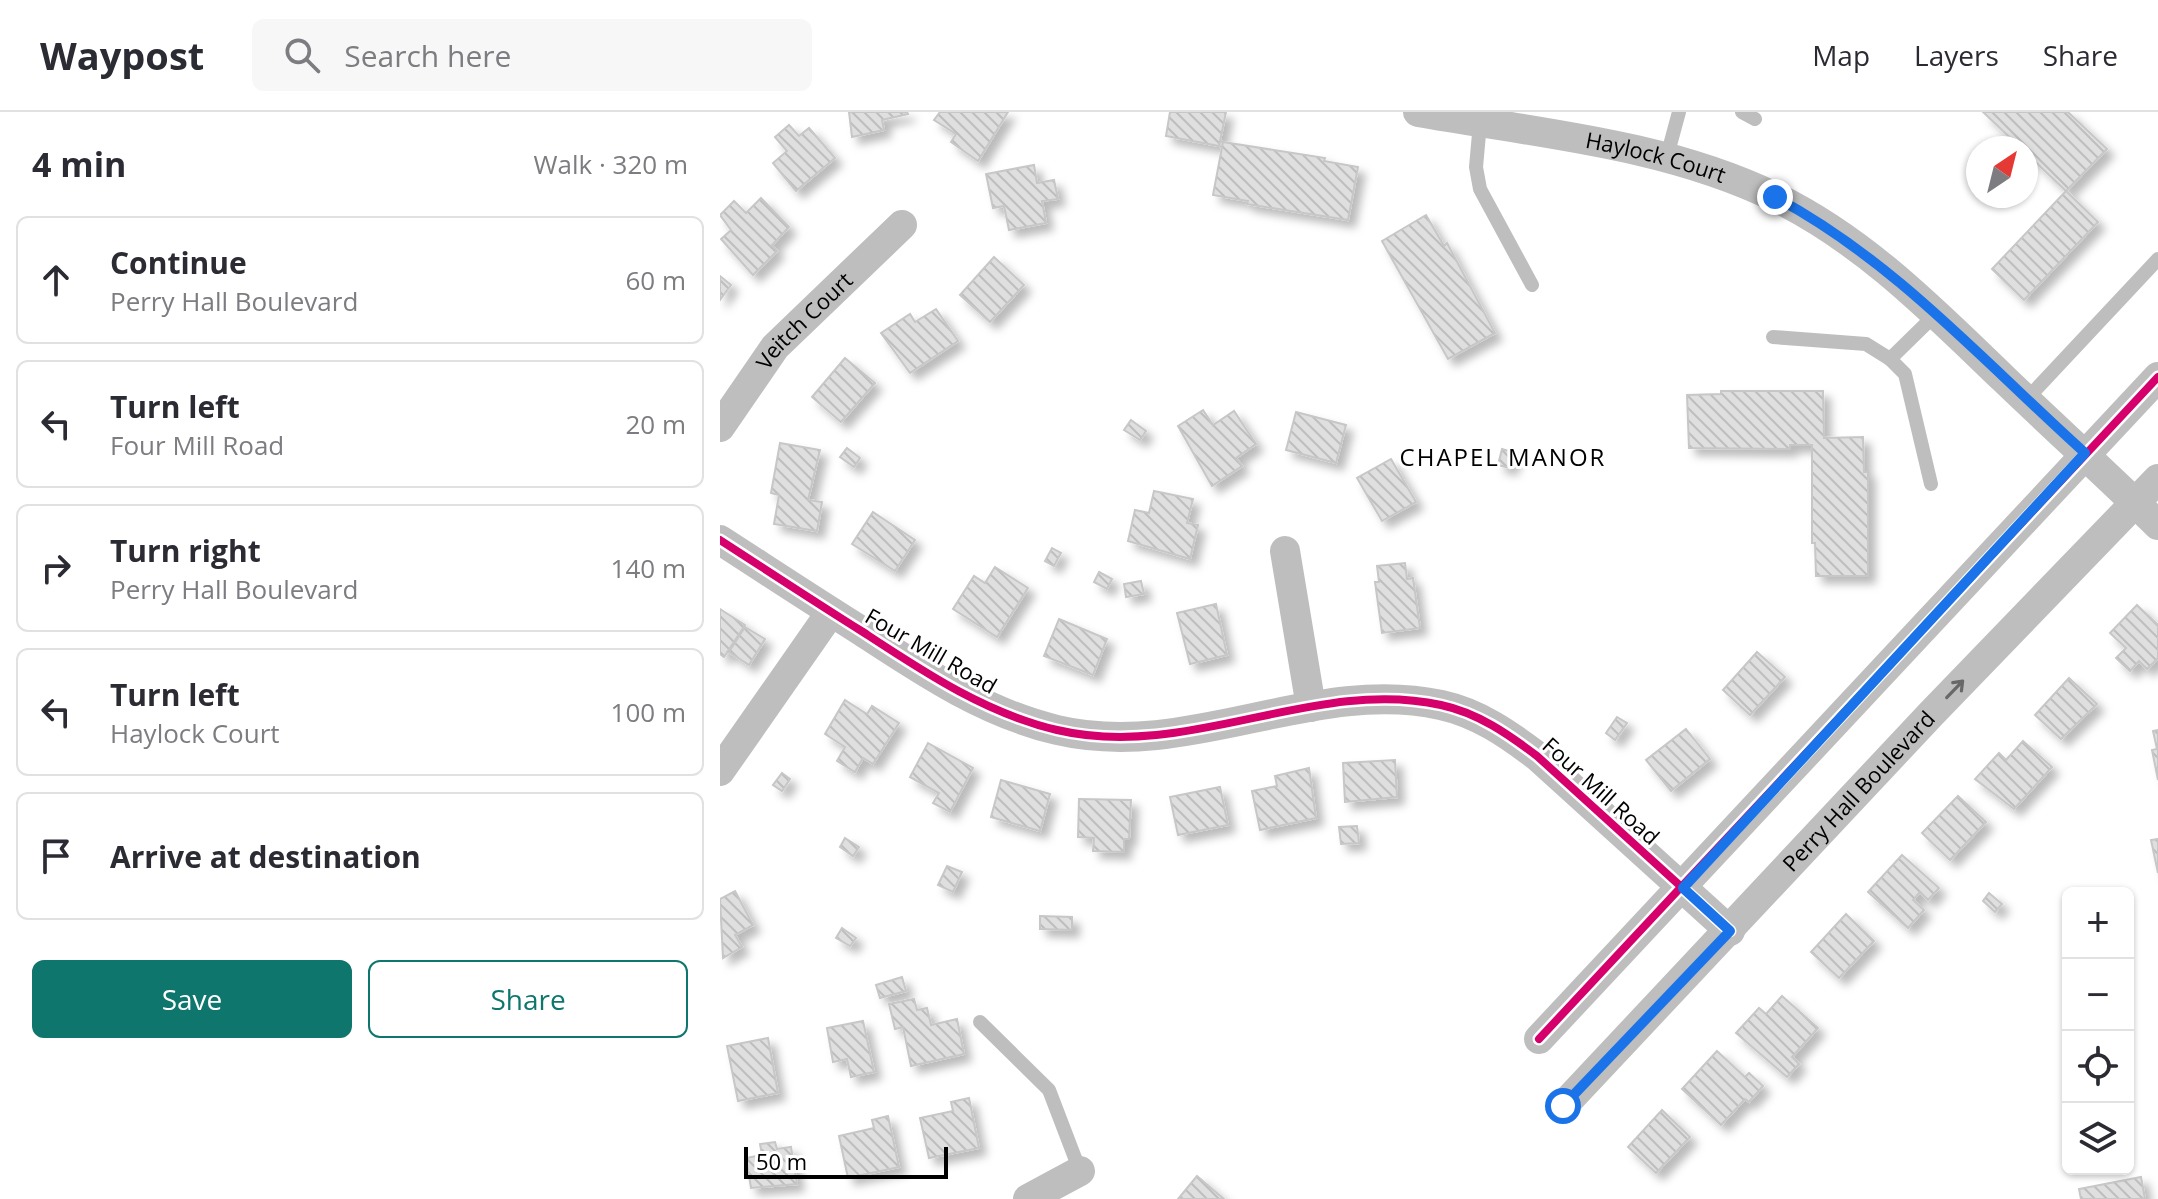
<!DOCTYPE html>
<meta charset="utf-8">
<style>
:root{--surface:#fff;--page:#f7f7f7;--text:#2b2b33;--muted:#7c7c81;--line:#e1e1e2;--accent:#0f766e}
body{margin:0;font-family:"Open Sans",sans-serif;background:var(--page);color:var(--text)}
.controls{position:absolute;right:24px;bottom:24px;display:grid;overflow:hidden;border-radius:12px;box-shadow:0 2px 6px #0004}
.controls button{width:72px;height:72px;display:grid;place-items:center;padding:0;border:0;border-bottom:2px solid var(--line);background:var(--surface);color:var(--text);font:40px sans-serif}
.compass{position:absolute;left:1246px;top:24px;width:72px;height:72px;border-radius:50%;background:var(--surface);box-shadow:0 2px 6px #0004;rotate:35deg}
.scale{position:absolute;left:24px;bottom:20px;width:204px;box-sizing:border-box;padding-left:8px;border:4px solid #000;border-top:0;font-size:22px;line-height:28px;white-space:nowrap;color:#000;-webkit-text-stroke:6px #fff;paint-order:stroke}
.stop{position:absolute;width:24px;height:24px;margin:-18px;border:6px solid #1a73e8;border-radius:50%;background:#fff}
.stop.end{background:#1a73e8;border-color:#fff;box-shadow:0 2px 8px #0008}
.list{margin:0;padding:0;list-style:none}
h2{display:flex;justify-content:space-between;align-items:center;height:104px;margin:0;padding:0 32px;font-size:34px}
h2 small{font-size:26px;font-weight:400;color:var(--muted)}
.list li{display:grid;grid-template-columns:52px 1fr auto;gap:24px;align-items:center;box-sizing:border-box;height:128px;margin:0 16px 16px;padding:0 16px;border:2px solid var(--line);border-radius:12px}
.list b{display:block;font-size:30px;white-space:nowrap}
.list p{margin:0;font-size:26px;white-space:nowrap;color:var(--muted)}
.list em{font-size:26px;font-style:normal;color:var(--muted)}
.actions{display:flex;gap:16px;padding:24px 32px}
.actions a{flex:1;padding:18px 0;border:2px solid var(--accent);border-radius:12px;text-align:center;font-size:28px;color:var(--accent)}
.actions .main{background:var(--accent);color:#fff}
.icon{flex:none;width:44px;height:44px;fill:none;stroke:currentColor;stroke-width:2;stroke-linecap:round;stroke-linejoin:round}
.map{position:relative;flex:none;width:1438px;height:1087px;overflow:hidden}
header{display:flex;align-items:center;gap:48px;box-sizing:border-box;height:112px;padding:0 40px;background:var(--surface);border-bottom:2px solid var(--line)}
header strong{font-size:38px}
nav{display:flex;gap:44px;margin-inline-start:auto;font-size:28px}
.search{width:560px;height:72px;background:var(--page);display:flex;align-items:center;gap:20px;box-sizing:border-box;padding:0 28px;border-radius:12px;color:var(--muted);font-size:30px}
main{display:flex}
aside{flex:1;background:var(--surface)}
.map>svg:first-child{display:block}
</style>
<header>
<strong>Waypost</strong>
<div class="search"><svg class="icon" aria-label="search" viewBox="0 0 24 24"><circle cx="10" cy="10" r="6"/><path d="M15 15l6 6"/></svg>Search here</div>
<nav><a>Map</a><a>Layers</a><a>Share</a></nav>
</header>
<main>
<aside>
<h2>4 min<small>Walk · 320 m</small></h2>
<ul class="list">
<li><svg class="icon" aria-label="ahead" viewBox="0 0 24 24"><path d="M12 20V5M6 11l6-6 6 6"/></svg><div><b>Continue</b><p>Perry Hall Boulevard</p></div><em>60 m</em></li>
<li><svg class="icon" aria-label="left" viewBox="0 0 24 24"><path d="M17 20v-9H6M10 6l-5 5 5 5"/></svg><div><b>Turn left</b><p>Four Mill Road</p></div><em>20 m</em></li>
<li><svg class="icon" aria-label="right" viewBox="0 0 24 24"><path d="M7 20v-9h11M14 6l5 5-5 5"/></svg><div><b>Turn right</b><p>Perry Hall Boulevard</p></div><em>140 m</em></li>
<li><svg class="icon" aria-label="left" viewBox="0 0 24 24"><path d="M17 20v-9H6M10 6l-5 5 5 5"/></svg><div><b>Turn left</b><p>Haylock Court</p></div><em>100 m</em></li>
<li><svg class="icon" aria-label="arrive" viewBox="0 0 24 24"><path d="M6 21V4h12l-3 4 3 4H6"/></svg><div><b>Arrive at destination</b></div></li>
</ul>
<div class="actions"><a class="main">Save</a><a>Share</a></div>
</aside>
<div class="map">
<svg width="1438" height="1087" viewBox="0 0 1438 1087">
<defs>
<pattern id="building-back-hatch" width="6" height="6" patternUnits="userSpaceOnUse" patternTransform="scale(2)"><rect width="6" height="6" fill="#dfdfdf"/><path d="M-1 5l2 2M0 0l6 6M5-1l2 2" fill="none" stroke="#bebebe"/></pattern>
<filter id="shadow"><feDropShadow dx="7" dy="7" stdDeviation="4" flood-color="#0004"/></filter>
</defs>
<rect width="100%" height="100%" fill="#fff"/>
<g fill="url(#building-back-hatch)" stroke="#c7c7c7" stroke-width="2" filter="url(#shadow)">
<path d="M129 0H187L188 2 162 8 164 18 132 25Z"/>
<path d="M220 0H288L258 49 231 30 236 22 214 8Z"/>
<path d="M450 0H506L499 34 446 24Z"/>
<path d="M1263 0H1348L1387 37 1346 79 1306 41V36H1301Z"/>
<path d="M69 13 79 24 89 16 115 46 76 79 53 51 67 39 55 25Z"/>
<path d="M503 30 605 46 604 49 638 55 628 108 527 92 528 89 493 83Z"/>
<path d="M314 53 317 71 334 68 338 87 322 89 326 111 289 118 284 94 273 96 266 62Z"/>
<path d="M1346 79 1378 110 1304 188 1272 157Z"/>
<path d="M41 86 69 115 52 133 57 139 33 163 1 127 11 118 0 103 14 89 26 101Z"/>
<path d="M706 103 724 134 727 131 775 221 728 247 662 129Z"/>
<path d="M274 145 304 173 270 210 240 183Z"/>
<path d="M0 164 11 173 0 188Z"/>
<path d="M216 197 238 229 190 261 161 221 190 202 195 210Z"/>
<path d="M125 246 155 271 121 310 92 285Z"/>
<path d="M1001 279H1103L1104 326 1143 325 1144 360H1148V464H1096L1095 431H1092V333H1070V337L969 336 967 283 1001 282Z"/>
<path d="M483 298 493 313 514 299 536 332 516 346 522 354 492 374 458 314Z"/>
<path d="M576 300 626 313 616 351 566 338Z"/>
<path d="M411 308 426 319 420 328 404 318Z"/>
<path d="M60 331 100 338 88 388 102 390 97 419 54 412 59 383 51 381Z"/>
<path d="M127 336 140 346 134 355 120 345Z"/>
<path d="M782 337 795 341 790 356 778 353Z"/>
<path d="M671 347 696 390 662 409 637 366Z"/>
<path d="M434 379 473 387 467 411 478 413 470 447 408 429 415 398 429 401Z"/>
<path d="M153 400 195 428 175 459 132 432Z"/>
<path d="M332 436 341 441 334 454 325 449Z"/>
<path d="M685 451 687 467 693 466 700 516 662 521 655 470H659L657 454Z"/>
<path d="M275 455 308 476 277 525 233 497 254 464 265 471Z"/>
<path d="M379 460 392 467 387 477 374 470Z"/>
<path d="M421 469 424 482 406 485 404 472Z"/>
<path d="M496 492 507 543 470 552 457 501Z"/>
<path d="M1417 493 1438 513V546L1427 557 1419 549 1410 559 1396 546 1406 536 1390 521Z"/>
<path d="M0 497 25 513 4 545 0 542Z"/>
<path d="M339 507 387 527 373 563 324 544Z"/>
<path d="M25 515 45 527 29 553 9 540Z"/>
<path d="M1037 540 1065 565 1030 603 1003 578Z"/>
<path d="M1349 566 1377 592 1341 627 1315 603Z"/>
<path d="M125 588 147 602 152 594 179 611 153 652 143 646 135 660 117 649 125 635 105 622Z"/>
<path d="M897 605 907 611 895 628 886 621Z"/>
<path d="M966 617 990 647 951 679 926 648Z"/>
<path d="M1438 618V668L1432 638 1437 637 1433 619Z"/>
<path d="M1303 629 1332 655 1294 697 1255 667 1279 641 1286 648Z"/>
<path d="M208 631 253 656 230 700 213 691 219 681 190 665Z"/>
<path d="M675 648 677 685 625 690 623 651Z"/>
<path d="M589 656 596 706 540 718 532 679 557 674 555 664Z"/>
<path d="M62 661 70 667 62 679 53 673Z"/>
<path d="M281 668 330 682 320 719 271 705Z"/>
<path d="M500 675 508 713 458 723 450 685Z"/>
<path d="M1238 684 1266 710 1230 748 1202 721Z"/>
<path d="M359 687 411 688 409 727H404V740L373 739 374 726 358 725Z"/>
<path d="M637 714 639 731 621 732 619 715Z"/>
<path d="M125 726 139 735 133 744 120 735Z"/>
<path d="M1438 727V761L1431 728Z"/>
<path d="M1182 743 1219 776 1208 788 1200 780 1193 788 1204 798 1188 816 1148 780Z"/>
<path d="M227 754 242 760 233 780 218 773Z"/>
<path d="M15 779 33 813 15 823 22 835 3 846 0 787Z"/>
<path d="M1269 781 1282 792 1275 800 1263 789Z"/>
<path d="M1126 802 1154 829 1119 866 1091 840Z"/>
<path d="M320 804 352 805V818L320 817Z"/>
<path d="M122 816 136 826 130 834 116 826Z"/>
<path d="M182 865 186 879 160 886 156 873Z"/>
<path d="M1062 884 1098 916 1072 945 1079 952 1067 965 1016 921 1039 896 1046 902Z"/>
<path d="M194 887 197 898 207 896 211 913 237 907 244 942 191 954 183 915 175 917 169 892Z"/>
<path d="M143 909 154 960 131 965 127 947 113 950 107 916Z"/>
<path d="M48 926 58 981 18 989 7 934Z"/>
<path d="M997 939 1025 965 1029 961 1043 974 1029 990 1025 987 1001 1013 962 977Z"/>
<path d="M249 986 259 1036 209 1046 200 1006 233 999 231 990Z"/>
<path d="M942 998 970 1025 936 1061 908 1035Z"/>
<path d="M168 1004 179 1055 128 1066 119 1024 154 1016 152 1008Z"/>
<path d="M55 1030 57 1037 71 1035 77 1072 31 1076 26 1046 42 1043 40 1032Z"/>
<path d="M477 1064 504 1087H458Z"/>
<path d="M1421 1065 1425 1087H1361L1359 1077Z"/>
</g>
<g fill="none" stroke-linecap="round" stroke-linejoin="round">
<g stroke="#bebebe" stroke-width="14">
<path d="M1022 0 1035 7"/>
<path d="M760 11 756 55 760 77 812 173"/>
<path d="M946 48 959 0"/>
<path d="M1053 225 1146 232 1170 247 1185 262 1211 372"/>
<path d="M1170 247 1216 202"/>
<path d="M1306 288 1438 147"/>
<path d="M260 910 329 978 360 1059"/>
</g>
<g stroke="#bebebe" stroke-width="30">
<path id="s1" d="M698 0C818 21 947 32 1057 86 1146 130 1213 199 1284 267 1335 316 1387 363 1438 413"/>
<path id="s2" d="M0 315 55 235 182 113"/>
<path d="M0 428C48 459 95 490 143 520 204 560 265 601 337 618 469 649 593 565 721 593 758 601 788 622 817 644L1010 819"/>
<path d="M565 439 591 595"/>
<path d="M0 659 111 500"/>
<path d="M819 927 1438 265"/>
<path id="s3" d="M843 994 1211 602 1438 367"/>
<path d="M308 1087 360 1059"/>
</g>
<g stroke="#fff" stroke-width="13">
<g id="cycleway">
<path d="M0 428C48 459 95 490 143 520 204 560 265 601 337 618 469 649 593 565 721 593 758 601 788 622 817 644L1010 819"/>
<path d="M819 927 1438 265"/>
</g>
</g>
<use href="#cycleway" stroke="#d6006c" stroke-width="8"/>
</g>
<defs><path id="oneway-shaft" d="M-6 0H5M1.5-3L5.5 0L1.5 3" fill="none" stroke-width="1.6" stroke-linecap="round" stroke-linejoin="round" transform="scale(2)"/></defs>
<use stroke="#686868" href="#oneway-shaft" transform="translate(1235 577) rotate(-46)"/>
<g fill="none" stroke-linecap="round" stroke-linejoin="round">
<path stroke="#1a73e8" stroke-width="10" d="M843 994 1010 819 963 776 1365 341C1265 251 1175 149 1055 85"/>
</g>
<g text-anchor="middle" stroke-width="6" stroke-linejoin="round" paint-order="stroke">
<g font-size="22" fill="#000" stroke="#fff">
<text dy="8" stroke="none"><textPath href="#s1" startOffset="242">Haylock Court</textPath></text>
<text dy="8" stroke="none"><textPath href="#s2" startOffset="136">Veitch Court</textPath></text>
<text transform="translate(211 539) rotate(30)" y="8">Four Mill Road</text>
<text transform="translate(881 679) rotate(42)" y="8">Four Mill Road</text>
<text dy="8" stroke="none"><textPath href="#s3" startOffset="432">Perry Hall Boulevard</textPath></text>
</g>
<g font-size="24" letter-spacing="2" fill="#000" stroke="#fff">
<text x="783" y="354">CHAPEL MANOR</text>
</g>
</g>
</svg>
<div class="controls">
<button>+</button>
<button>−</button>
<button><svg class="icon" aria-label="locate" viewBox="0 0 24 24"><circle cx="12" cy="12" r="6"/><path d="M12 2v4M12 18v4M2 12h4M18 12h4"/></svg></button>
<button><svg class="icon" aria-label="layers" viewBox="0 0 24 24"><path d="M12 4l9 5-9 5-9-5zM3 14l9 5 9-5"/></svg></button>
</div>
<svg class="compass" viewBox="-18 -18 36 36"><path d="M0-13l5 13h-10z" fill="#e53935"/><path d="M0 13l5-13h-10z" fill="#7c7c81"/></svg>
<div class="scale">50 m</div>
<div class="stop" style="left:843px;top:994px"></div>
<div class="stop end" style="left:1055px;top:85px"></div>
</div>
</main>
